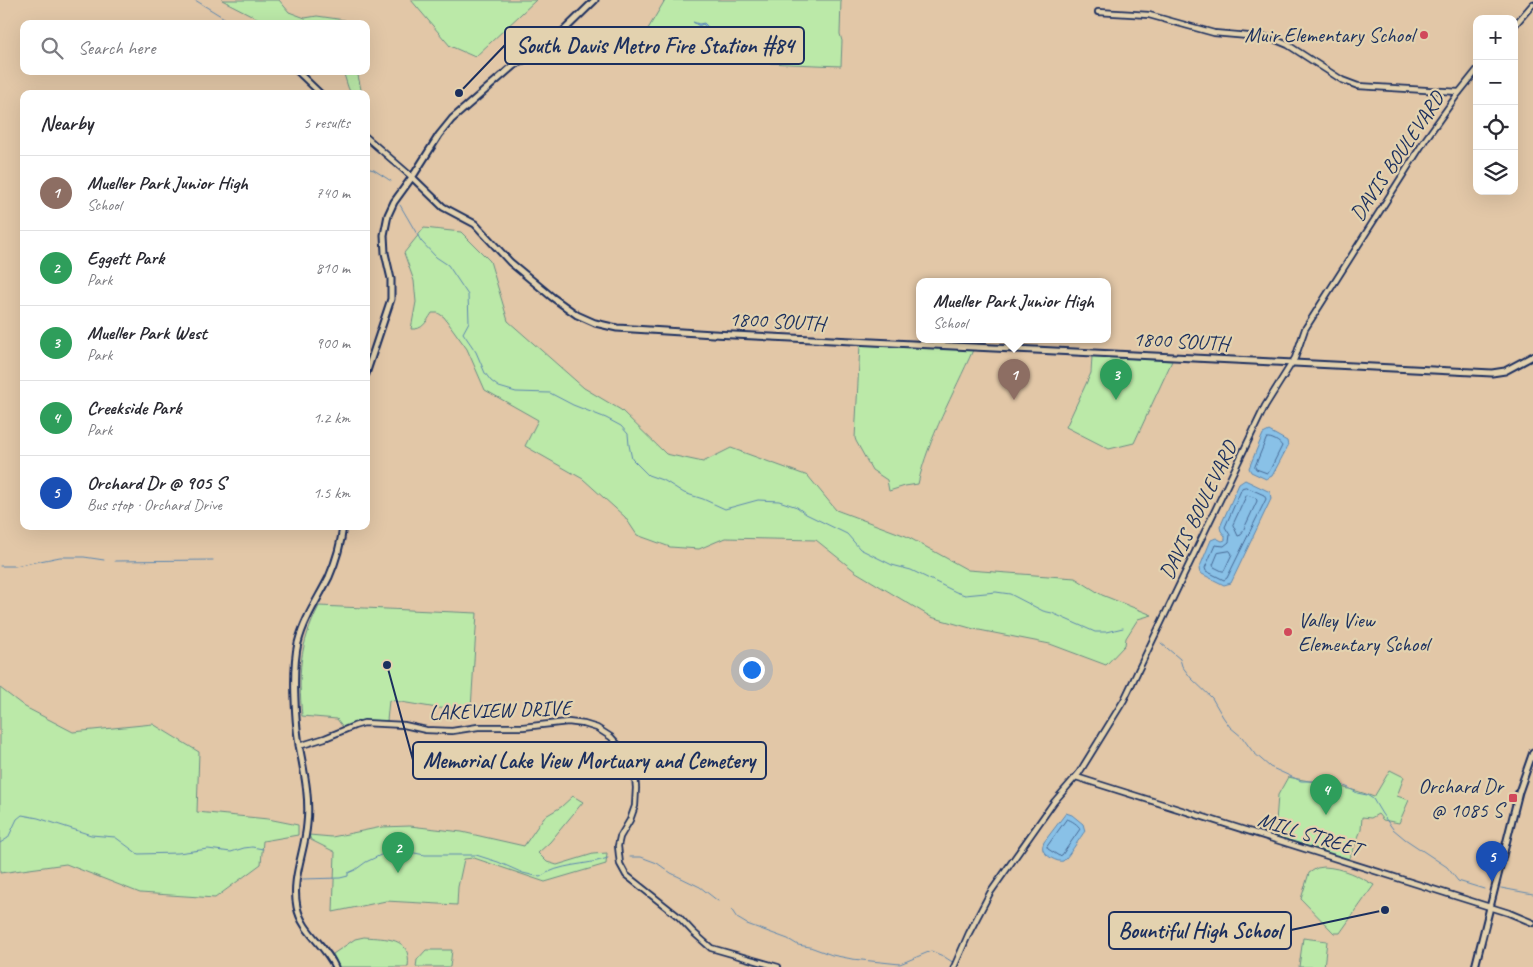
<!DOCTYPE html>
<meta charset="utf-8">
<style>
:root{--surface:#fff;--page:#f2f2f3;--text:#2b2b33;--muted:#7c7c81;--line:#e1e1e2;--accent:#111827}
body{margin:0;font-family:Caveat,sans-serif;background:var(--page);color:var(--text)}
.controls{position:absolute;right:15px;top:15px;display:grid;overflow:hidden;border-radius:10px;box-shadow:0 5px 20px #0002}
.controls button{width:45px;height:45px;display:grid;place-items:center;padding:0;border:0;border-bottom:1px solid var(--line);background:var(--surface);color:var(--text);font:25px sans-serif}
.you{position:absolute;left:751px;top:669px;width:18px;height:18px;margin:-12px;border:4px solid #fff;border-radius:50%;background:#1a73e8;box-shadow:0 0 0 8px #1a73e833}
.badge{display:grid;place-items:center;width:32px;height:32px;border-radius:50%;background:var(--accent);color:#fff;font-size:16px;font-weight:700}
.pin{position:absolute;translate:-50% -41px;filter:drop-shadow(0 1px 2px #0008)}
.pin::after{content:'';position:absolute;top:26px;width:18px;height:15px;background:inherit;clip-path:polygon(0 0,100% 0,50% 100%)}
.popup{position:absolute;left:916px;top:278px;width:195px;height:65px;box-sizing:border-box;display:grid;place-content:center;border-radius:10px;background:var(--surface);filter:drop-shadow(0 1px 4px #0005);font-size:16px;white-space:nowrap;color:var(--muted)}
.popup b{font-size:19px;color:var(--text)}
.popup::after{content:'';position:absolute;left:50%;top:100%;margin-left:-10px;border:10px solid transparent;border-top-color:var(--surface)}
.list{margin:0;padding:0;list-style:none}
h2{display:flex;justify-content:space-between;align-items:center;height:65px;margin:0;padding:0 20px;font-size:21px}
h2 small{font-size:16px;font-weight:400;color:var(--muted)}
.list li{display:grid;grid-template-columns:32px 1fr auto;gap:15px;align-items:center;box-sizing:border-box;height:75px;padding:0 20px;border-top:1px solid var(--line)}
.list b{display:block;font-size:19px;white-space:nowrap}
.list p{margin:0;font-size:16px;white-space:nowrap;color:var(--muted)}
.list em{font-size:16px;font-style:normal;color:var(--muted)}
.icon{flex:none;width:28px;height:28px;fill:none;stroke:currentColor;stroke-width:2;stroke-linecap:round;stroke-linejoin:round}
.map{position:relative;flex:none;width:1533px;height:967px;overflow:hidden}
.search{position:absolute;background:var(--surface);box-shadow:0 5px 20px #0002;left:20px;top:20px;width:350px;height:55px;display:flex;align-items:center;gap:12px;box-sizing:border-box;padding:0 18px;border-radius:10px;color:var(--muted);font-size:19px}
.panel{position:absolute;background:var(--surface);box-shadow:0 5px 20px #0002;left:20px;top:90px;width:350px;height:440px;border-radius:10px}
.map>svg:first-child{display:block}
</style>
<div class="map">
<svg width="1533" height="967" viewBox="0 0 1533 967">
<rect width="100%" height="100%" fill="#e2c7a7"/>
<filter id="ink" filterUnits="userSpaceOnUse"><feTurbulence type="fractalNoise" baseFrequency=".02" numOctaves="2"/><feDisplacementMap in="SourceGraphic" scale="10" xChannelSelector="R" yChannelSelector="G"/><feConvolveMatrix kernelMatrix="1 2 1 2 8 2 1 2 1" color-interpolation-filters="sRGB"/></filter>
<g filter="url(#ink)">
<g fill="#bbe9a8" stroke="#6b8c83">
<path d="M222 0H279L289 12 305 18 317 16 345 20 346 24H265L259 19Z"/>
<path d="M411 0H536L475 57 450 46Z"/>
<path d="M665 0H841L840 34 842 41 841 66 716 61 715 59 632 56Z"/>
<path d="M343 71H357L362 94H351L348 87Z"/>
<path d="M424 228 461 232 490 261 508 321 584 388 621 410 666 454 703 462 731 448 808 476 836 510 906 536 968 570 1075 578 1102 595 1152 615 1138 619 1126 638 1125 645 1106 665 1050 644 974 629 931 617 856 572 816 540 725 538 699 549 670 547 637 535 625 517 583 479 525 446 538 420 485 390 467 349 444 317 438 313H432C426 322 423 330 411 329L416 302 414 281 404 253Z"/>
<path d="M860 345 973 350C954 393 928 439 918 484L905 486 889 491 887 480 872 470 856 441 855 438Z"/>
<path d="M1092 356 1172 361 1134 443 1109 449 1066 427 1091 373Z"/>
<path d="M319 606 477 613 471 709 437 708 389 700 387 721H361L343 727 337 719 302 716C298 673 299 646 319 606Z"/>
<path d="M0 688 25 707 73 732 153 724 199 752 197 812 268 819 298 825V835L263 841 261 864 215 898 140 893 66 864 0 873Z"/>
<path d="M1390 770 1404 777 1397 796 1409 800 1399 823 1383 820 1378 814 1371 818 1362 817 1361 830 1349 860 1275 836 1278 795 1288 777C1317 783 1347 786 1374 797Z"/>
<path d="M573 796 583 802 550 842 538 853 547 862 557 865 593 854 607 853 606 864 545 882 474 858 464 859 458 887 457 905 386 901 333 912 335 852 311 840 309 835 332 837 382 827 410 826 462 832 524 846 544 817 561 807Z"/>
<path d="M1324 867C1343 868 1358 876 1374 885L1340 933H1334L1301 899 1309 873 1317 868Z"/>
<path d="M364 937C386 939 412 936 408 967H339L333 954 355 939Z"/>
<path d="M1303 938 1327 941 1324 967H1299Z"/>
<path d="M426 950H452L450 967H416L417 960Z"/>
</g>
<g fill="#89c1e7" stroke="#5d87b0">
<path d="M693 22 699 24 704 23 711 30 726 31 727 34 721 39 719 34 709 31 703 24 699 26Z"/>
<path d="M1269 431 1287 441 1288 446 1272 476 1266 479 1251 472 1249 468 1263 434Z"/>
<path d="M1245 480 1270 492 1271 499 1231 583 1224 585 1200 573 1199 569 1211 540 1216 538 1222 541 1225 540V536L1221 531 1220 527 1239 484Z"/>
<path d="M1066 813 1072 815 1083 824 1085 831C1081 836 1067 859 1063 861 1058 863 1044 855 1043 850 1042 847 1043 845 1044 842Z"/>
</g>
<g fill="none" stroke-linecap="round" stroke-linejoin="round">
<g stroke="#476995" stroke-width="1">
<path d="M1267 438C1271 437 1280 442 1282 446L1269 472 1267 473 1256 469 1255 467Z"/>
<path d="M1246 487 1264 495 1266 499 1227 578 1224 580 1206 571 1205 568 1215 545 1224 546 1229 542 1230 535 1225 527 1242 488Z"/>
<path d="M1247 495 1256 498 1257 501 1241 535 1238 536 1233 525Z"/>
<path d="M1230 551 1232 554 1224 571H1222L1214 567 1213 565 1218 553Z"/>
<path d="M1067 819C1071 820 1079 825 1080 829L1062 855 1059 856 1048 849 1047 847Z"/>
</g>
<g stroke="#5d87b0" stroke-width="1">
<path d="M195 0 234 24"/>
<path d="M366 168 374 170 391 181"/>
<path d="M400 205 421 241 436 257 448 265 468 295 469 322 463 333 476 352 485 373 491 381 499 387 516 392 550 393 573 405 606 418 621 426 628 434 629 445 632 459 648 475 665 481 684 493 703 499 725 509 758 500 779 501 797 507 806 514 847 534 860 549 892 565 911 570 956 592 965 595 996 592 1010 594 1043 611 1052 613 1095 632H1106L1123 628"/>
<path d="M115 561 213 560"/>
<path d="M0 566H15L60 557H84L104 560"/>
<path d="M1161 643 1180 659 1182 666 1191 678 1212 698 1223 717 1230 727 1242 737 1253 752 1270 767 1301 781H1322L1327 784 1342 785 1349 788 1357 793 1367 795 1373 799 1382 814 1393 829 1405 839 1447 867 1458 881 1484 889"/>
<path d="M0 843 8 838 17 819 22 815 38 818 91 835 115 837 138 854 178 853 208 849 231 852 244 848 252 847 263 849"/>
<path d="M630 857H641L657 863 671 873 700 887 718 901"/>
<path d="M303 879 340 878 348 876V873L355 870 366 862 385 853 404 851 425 855H476L498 862 523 873 540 877C560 863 585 866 608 858"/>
<path d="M1501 888 1533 894"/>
<path d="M731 909 737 918 747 924 788 939 798 945 810 947 832 955 852 959 900 964 931 951 943 956 954 963"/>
</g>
<g stroke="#1b2f5e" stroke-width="8">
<g id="tertiary">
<path d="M1098 12 1149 15 1214 33 1271 38 1288 45 1342 80 1358 86 1459 92"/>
<path d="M1514 26 1533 4"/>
<path d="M297 71 321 94"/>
<path d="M366 137 412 177"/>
<path d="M299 746 325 738 354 726 364 723 404 725 426 730 452 731 478 727H523L568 722 584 724 597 728 611 737 622 749 628 759 635 776 636 788 635 806 630 820 620 837 618 846 620 864 626 875 679 917 693 932 711 948 778 967"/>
<path d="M1076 777 1509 913 1533 923"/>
<path d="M954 967 969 933 990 893 1054 802 1079 773 1124 700 1265 406 1295 358 1305 329 1425 140 1457 95 1477 70"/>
</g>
</g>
<g stroke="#1b2f5e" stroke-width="9">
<g id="secondary">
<path d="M412 177 443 207 475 224 510 262 552 297 577 315 595 323 617 328 713 334 1492 373 1505 371 1533 356"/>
<path d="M366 374 391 299V279L385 253 384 235 388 215 394 202 415 173 439 135 452 119 513 66 541 50 552 42 595 0"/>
<path d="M335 967C325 944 302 932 297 907 291 878 305 852 307 824 310 797 304 772 299 745 295 718 292 669 298 643 304 619 318 599 329 577 336 561 341 544 343 526"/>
<path d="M1475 967 1519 792 1533 752"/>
</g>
</g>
<use href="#tertiary" stroke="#e3d2af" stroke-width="4.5"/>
<use href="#secondary" stroke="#e3d2af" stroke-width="5"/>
</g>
</g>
<g fill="#d1495b" stroke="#e3d2af" stroke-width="2">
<circle cx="1424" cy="35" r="5"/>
<circle cx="1288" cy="632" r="5"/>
<rect x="1508" y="793" width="10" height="10" rx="2.5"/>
</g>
<g text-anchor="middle" stroke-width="4.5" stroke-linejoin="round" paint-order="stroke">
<g font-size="21" fill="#1b2f5e" stroke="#e3d2af" text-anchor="end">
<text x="1414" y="42">Muir Elementary School</text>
<text x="1298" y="627" text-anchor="start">Valley View<tspan x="1298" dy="24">Elementary School</tspan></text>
<text x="1503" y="793">Orchard Dr<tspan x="1503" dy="24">@ 1085 S</tspan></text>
</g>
<g font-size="21" fill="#1b2f5e" stroke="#e3d2af">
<text transform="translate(1397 156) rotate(-56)" y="7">DAVIS BOULEVARD</text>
<text transform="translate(777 321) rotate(3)" y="7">1800 SOUTH</text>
<text transform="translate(1181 341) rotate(3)" y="7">1800 SOUTH</text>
<text transform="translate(1198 510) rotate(-64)" y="7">DAVIS BOULEVARD</text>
<text transform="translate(500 710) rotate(-2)" y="7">LAKEVIEW DRIVE</text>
<text transform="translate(1310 834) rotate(17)" y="7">MILL STREET</text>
</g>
</g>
<path fill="none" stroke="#1b2f5e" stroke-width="2" d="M459 93L505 45M387 665L413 760M1385 910L1291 930"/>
<g fill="#1b2f5e" stroke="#e3d2af" stroke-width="2">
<circle cx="459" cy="93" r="5"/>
<circle cx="387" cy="665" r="5"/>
<circle cx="1385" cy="910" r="5"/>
</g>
<g fill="#e3d2af" stroke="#1b2f5e" stroke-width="2">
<rect x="505" y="27" width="299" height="37" rx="5"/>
<rect x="413" y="742" width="353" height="37" rx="5"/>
<rect x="1109" y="912" width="182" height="37" rx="5"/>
</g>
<g font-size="22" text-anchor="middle" font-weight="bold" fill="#1b2f5e">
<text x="655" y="53">South Davis Metro Fire Station #84</text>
<text x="589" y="768">Memorial Lake View Mortuary and Cemetery</text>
<text x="1200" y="938">Bountiful High School</text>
</g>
</svg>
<div class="controls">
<button>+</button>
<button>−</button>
<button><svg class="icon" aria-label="locate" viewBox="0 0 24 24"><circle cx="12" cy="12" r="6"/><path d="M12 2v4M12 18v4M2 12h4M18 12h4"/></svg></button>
<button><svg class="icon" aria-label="layers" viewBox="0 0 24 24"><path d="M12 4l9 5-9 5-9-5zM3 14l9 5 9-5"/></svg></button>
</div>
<div class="you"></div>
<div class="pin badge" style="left:1014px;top:400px;background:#8d6e63">1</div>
<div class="popup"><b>Mueller Park Junior High</b>School</div>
<div class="pin badge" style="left:398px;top:873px;background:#2e9e5b">2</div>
<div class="pin badge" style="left:1116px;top:400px;background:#2e9e5b">3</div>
<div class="pin badge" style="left:1326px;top:815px;background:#2e9e5b">4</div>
<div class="pin badge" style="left:1492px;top:882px;background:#1a4fb4">5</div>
<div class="search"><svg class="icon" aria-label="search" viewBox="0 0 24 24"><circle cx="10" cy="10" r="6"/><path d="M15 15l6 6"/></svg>Search here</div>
<section class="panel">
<h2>Nearby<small>5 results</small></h2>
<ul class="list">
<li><span class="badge" style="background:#8d6e63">1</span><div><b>Mueller Park Junior High</b><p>School</p></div><em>740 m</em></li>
<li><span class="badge" style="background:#2e9e5b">2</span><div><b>Eggett Park</b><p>Park</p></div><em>810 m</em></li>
<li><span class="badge" style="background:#2e9e5b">3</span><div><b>Mueller Park West</b><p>Park</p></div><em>900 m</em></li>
<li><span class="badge" style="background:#2e9e5b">4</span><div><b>Creekside Park</b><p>Park</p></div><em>1.2 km</em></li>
<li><span class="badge" style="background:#1a4fb4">5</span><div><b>Orchard Dr @ 905 S</b><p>Bus stop · Orchard Drive</p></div><em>1.5 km</em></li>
</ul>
</section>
</div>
